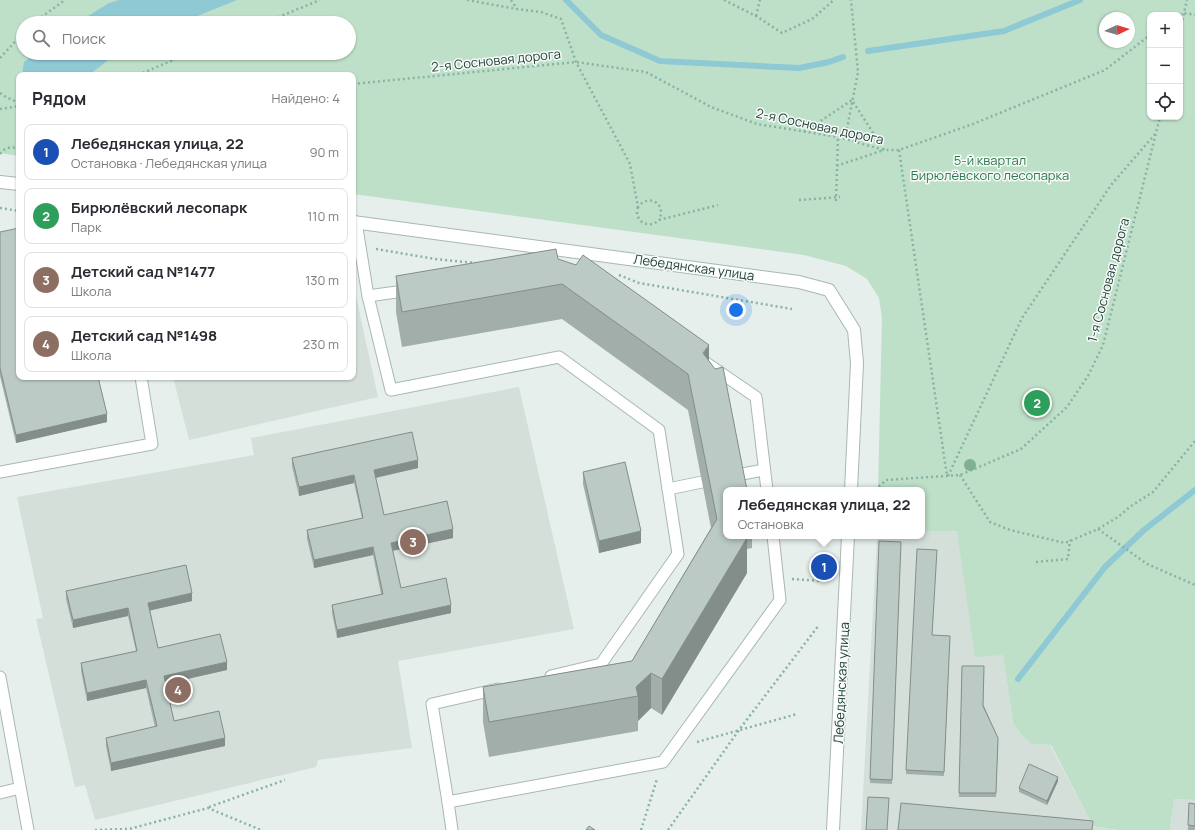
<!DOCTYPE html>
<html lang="ru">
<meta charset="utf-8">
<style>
:root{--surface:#fff;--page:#f2f2f3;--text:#2b2b33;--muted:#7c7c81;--line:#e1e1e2;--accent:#855347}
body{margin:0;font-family:Manrope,sans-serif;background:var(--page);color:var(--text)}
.controls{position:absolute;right:12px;top:12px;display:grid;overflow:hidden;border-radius:8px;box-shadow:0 1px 3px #0004}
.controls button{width:36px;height:36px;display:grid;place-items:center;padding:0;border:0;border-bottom:1px solid var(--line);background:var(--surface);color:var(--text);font:20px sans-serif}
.compass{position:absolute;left:1099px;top:12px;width:36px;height:36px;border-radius:50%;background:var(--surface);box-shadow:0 1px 3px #0004;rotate:86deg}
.you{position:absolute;left:736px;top:310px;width:14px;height:14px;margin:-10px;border:3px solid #fff;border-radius:50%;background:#1a73e8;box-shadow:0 0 0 6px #1a73e833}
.badge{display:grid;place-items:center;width:26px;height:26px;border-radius:50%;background:var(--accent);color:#fff;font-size:13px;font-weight:700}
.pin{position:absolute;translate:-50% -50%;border:2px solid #fff;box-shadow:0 1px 4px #0006}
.popup{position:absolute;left:723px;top:487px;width:202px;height:52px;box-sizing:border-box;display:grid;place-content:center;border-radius:8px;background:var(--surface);filter:drop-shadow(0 1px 3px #0005);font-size:13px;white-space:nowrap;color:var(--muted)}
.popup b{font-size:15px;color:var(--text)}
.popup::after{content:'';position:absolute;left:50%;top:100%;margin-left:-8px;border:8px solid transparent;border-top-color:var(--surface)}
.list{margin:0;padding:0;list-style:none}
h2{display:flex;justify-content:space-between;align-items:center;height:52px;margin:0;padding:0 16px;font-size:17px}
h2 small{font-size:13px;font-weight:400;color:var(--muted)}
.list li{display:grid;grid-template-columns:26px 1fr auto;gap:12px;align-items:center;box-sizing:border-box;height:56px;margin:0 8px 8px;padding:0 8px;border:1px solid var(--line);border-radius:8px}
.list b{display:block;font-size:15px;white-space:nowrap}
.list p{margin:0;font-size:13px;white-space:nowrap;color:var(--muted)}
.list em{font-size:13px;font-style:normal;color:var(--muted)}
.icon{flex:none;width:22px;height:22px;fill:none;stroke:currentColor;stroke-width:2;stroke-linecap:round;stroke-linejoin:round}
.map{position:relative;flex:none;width:1195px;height:830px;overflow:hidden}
.search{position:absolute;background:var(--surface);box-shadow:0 1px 3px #0004;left:16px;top:16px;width:340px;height:44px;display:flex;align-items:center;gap:10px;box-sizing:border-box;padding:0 14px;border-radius:22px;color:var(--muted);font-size:15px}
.panel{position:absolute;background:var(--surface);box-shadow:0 1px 3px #0004;left:16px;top:72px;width:340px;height:308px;border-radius:8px}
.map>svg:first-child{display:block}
</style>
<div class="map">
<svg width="1195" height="830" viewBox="0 0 1195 830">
<rect width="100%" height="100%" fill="#e6efeb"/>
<g fill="#d4dfda">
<path d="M353 283 378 397 189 440 173 377H353Z"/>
<path d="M519 387 574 629 398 661 412 748 318 760 316 767 95 820 85 785 75 787 36 619 43 618 17 497 254 455 251 438Z"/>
<path d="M957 530 1003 655 1013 723 1020 733 1031 744 1050 745 1093 826 1117 830H861L877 536H922V531Z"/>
<path d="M1174 799 1195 800V830H1170Z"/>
</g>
<path fill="#bfe0c8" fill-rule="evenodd" d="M0 0H1195V800L1174 799 1170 830H1117L1093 826 1051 745 1031 744 1020 733 1013 723 1003 655 975 657 957 531H922V490H878L882 318 879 298 867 279 846 266 804 255 353 194V75H19V156L0 153ZM1150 15H1180V117H1150ZM1105 18H1129V42H1105ZM23 23H349V53H23Z"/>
<g fill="#8ec9d4">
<path d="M119 0H237L180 23H77L109 3Z"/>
<path d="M36 53H121L107 61 89 75H22L24 62Z"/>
</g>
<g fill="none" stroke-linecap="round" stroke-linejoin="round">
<g stroke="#8ec9d4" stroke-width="6">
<path d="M566 0 601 35 660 61 799 68 829 62 843 57"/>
<path d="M868 51 1004 31 1080 0"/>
<path d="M1018 679 1105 567 1144 530 1195 490"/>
</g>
<g stroke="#a8b8b2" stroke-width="13">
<g id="lane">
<path d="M356 222 368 296 391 390 559 357 659 430 678 554 601 664 551 676"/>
<path d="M368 296 411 290"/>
<path d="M702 360 756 397 767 490"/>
<path d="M0 472 152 444 141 377"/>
<path d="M737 475 764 470"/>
<path d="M668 489 702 482"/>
<path d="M0 677 28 830"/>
<path d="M498 689 432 704 448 802 663 762 780 600 773 536"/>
<path d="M0 793 20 788"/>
<path d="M448 802 452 830"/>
</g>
</g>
<g stroke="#a8b8b2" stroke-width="14">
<g id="street">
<path d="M0 182 19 184"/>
<path d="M353 222 799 282 829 290 854 330 857 363 851 490"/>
<path d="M833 830 848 536"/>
</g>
</g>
<g stroke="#86b3a5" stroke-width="2.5" stroke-dasharray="2 3" stroke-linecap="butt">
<path d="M467 0 517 9"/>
<path d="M511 0 517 9 541 12 561 19 576 62 630 164 638 207C649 193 667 204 659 220"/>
<path d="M724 0 756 16 782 33 812 19 834 0"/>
<path d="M1180 15 1184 13 1195 15"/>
<path d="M756 16 760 0"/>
<path d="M33 23 65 0"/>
<path d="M264 23 320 0"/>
<path d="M1180 30 1187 0"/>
<path d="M0 58 23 33"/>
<path d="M138 75 190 53"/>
<path d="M353 84 576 62 646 72 711 107 757 124 838 137 884 150H899L973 124 1105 70 1150 35"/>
<path d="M0 93 6 97 19 103"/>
<path d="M0 109 19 106"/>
<path d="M804 132 852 100 884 150 836 166"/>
<path d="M845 139 858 72 851 0"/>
<path d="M899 150 947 476"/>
<path d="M0 154C5 147 12 146 19 149"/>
<path d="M799 200 840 197"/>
<path d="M836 201 838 137"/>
<path d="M638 207C633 221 649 230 659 220L718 205"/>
<path d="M0 208 19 211"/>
<path d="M376 249 435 259 476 263"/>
<path d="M619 275 639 283 792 309"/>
<path d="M960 475 990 522 1010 530 1065 543 1098 529 1118 517 1131 506 1153 492 1195 441"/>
<path d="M948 476 1022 318 1111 185 1156 133"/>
<path d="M875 490 886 480 960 475 1021 449 1067 407 1088 376 1103 345 1160 117"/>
<path d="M1098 529 1147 564 1195 585"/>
<path d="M1036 562 1068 559 1070 540"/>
<path d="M792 579 822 581"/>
<path d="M697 742 797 714"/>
<path d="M209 807 285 780"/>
<path d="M95 830 129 829 208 808 261 830"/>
<path d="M641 830 657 779"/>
<path d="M668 830 739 730 819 625"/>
</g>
<use href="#lane" stroke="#fff" stroke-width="11"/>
<use href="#street" stroke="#fff" stroke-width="12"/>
</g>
<circle fill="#80af93" cx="970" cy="465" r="6"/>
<g fill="#a1aea9">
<path d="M0 232 107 422 16 443 0 376Z"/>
<path d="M558 259 709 361 726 536H752V548L747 549V573L662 715 651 708 638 721V731L489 757 483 722V687L632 661 711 528 688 410 562 319 402 347 396 312V276Z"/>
<path d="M292 458 418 468 376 478 384 515 453 538 392 551 401 588 451 613 337 638 332 613V605L381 594 373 555 314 568 307 539V530L362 518 354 483 299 496 292 466Z"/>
<path d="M583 472 641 543 599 553 583 484Z"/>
<path d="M879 541 901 542 892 784 870 783Z"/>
<path d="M66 591 192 601 150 610 158 648 227 670 166 684 174 721 225 746 111 771 106 746V738L155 727 146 688 87 701 81 671V663L136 651 128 616 73 628 66 599Z"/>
<path d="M933 635 950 636 944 776 906 774V770Z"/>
<path d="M962 666 984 706 998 738 996 797H959Z"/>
<path d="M1058 781 1047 805 1019 792V788Z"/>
<path d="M1189 803 1195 804V830H1188Z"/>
</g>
<g fill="#838d89">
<path d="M709 345V381L703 353Z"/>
<path d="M107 414V422L16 443V435Z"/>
<path d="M418 460V468L374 478V470Z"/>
<path d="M354 475V483L299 496V487Z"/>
<path d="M453 529V538L391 551V543Z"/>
<path d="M641 531V543L599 553V541Z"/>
<path d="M747 538V573L662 715V679Z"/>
<path d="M373 547V555L314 568V560Z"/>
<path d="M192 593V601L148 611V603Z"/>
<path d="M451 605V613L337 638V630Z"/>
<path d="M128 608V616L73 628V620Z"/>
<path d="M227 662V670L164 684V676Z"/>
<path d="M651 673V708L638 721V696L636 687Z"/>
<path d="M146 680V688L87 701V693Z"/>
<path d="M225 738V746L111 771V763Z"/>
<path d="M1058 777V781L1047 805V801Z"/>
</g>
<g fill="#bbcac4" stroke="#838d89">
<path d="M19 228V377H98L107 414 16 435 0 368V232Z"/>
<path d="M556 249 558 259 576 265 583 255 709 345 703 353 715 369 723 367 747 490H726V536H744L747 538 662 679 651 673 636 687 638 696 489 722 483 687 632 661 717 519 688 374 562 284 402 312 396 276Z"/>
<path d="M412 432 418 460 374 470 384 515 447 501 453 529 391 543 401 588 446 578 451 605 337 630 332 605 383 594 373 547 314 560 307 530 363 518 354 475 299 487 292 458Z"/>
<path d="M625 462 641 531 599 541 583 472Z"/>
<path d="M879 541 901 542 892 780 870 779Z"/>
<path d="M917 549 937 550 932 635 950 636 944 772 906 770Z"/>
<path d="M186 565 192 593 148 603 158 648 220 634 227 662 164 676 174 721 219 711 225 738 111 763 106 738 157 726 146 680 87 693 81 663 137 651 128 608 73 620 66 591Z"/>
<path d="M962 666H984L983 706 998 738 996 793H959Z"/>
<path d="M1029 764 1058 777 1047 801 1019 788Z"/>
<path d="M868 797 889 798 887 830H866Z"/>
<path d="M901 803 1093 821 1092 830H898Z"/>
<path d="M1189 803 1195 804V826L1188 825Z"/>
<path d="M589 826 595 830H586Z"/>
</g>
<g text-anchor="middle" stroke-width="3" stroke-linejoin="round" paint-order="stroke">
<g font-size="13" fill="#24423a" stroke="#f7fbf9">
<text transform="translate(496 60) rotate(-6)" y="5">2-я Сосновая дорога</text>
<text transform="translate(820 126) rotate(12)" y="5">2-я Сосновая дорога</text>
<text transform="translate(694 267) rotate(8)" y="5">Лебедянская улица</text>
<text transform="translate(1108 280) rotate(-75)" y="5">1-я Сосновая дорога</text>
<text transform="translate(841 683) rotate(-87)" y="5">Лебедянская улица</text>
</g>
<g font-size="13" fill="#2d7a4b" stroke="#f7fbf9">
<text x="990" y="165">5-й квартал<tspan x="990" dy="15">Бирюлёвского лесопарка</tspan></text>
</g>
</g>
</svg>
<div class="controls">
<button>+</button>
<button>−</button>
<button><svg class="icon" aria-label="locate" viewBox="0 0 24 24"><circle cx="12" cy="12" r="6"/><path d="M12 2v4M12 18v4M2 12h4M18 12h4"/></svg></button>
</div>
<svg class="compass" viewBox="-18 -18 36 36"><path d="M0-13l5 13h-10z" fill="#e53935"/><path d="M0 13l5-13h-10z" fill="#7c7c81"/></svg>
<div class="you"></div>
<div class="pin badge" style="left:824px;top:567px;background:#1a4fb4">1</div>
<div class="popup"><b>Лебедянская улица, 22</b>Остановка</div>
<div class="pin badge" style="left:1037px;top:403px;background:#2e9e5b">2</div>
<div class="pin badge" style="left:413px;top:542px;background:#8d6e63">3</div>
<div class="pin badge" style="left:178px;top:690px;background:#8d6e63">4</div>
<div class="search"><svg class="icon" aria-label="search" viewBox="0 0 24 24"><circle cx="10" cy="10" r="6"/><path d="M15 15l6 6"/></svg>Поиск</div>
<section class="panel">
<h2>Рядом<small>Найдено: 4</small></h2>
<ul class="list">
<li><span class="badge" style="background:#1a4fb4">1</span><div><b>Лебедянская улица, 22</b><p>Остановка · Лебедянская улица</p></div><em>90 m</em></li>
<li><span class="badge" style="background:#2e9e5b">2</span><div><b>Бирюлёвский лесопарк</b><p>Парк</p></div><em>110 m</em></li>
<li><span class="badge" style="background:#8d6e63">3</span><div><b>Детский сад №1477</b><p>Школа</p></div><em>130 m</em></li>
<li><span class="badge" style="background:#8d6e63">4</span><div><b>Детский сад №1498</b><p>Школа</p></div><em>230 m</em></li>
</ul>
</section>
</div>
